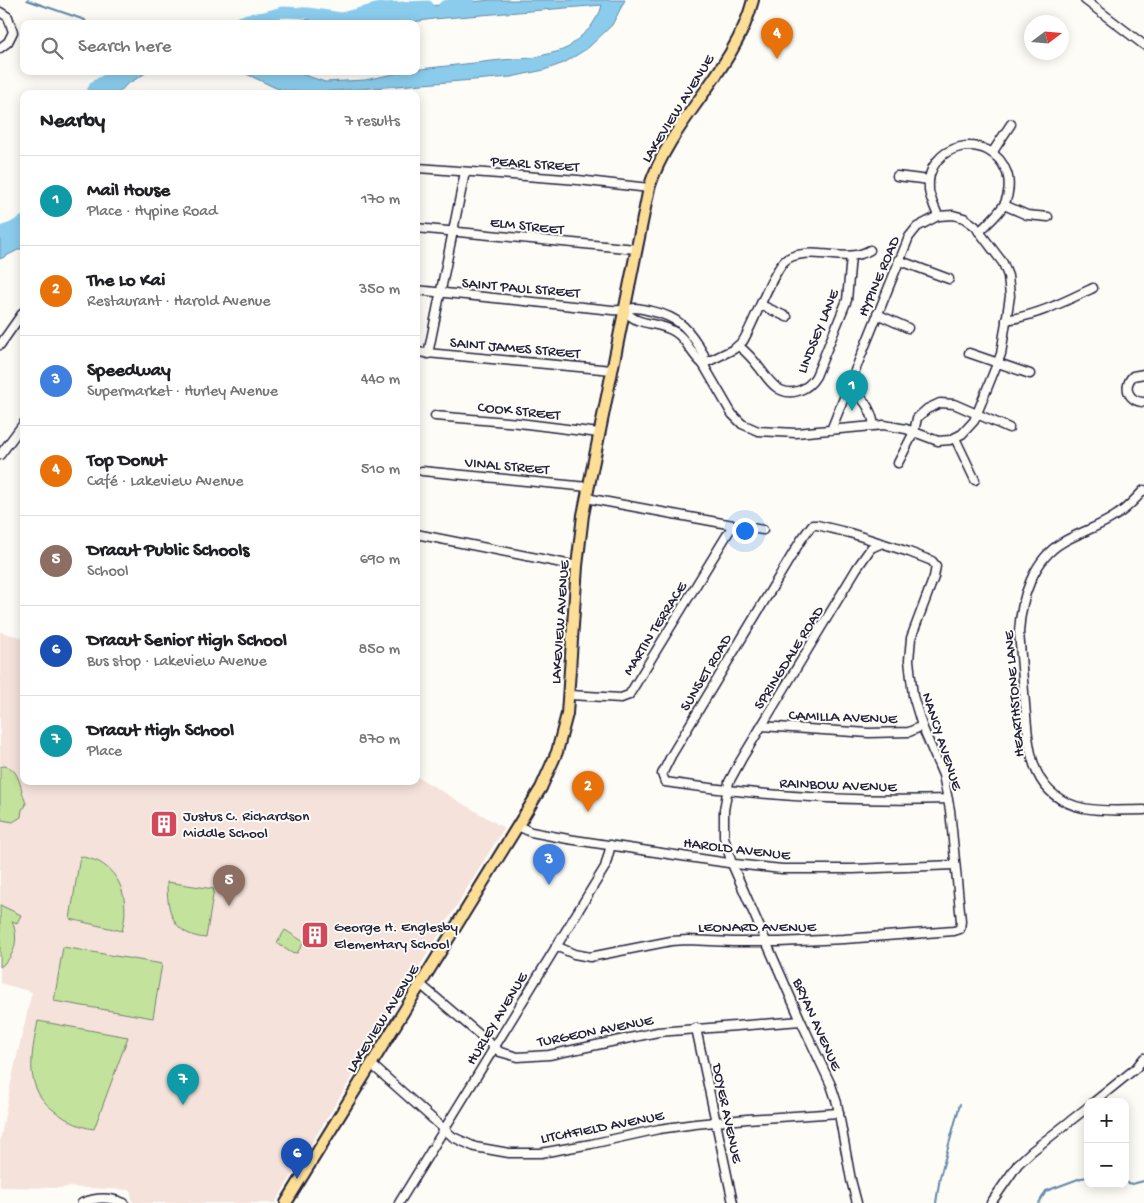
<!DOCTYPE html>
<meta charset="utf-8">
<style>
:root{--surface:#fff;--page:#f2f2f2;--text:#202124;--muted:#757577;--line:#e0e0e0;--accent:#2563eb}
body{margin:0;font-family:"Gochi Hand",sans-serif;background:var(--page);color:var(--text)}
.controls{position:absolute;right:15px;bottom:15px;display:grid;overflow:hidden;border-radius:10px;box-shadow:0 2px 12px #0003}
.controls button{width:45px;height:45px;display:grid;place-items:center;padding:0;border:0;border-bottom:1px solid var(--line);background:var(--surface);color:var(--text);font:25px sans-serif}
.compass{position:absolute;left:1024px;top:15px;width:45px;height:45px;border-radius:50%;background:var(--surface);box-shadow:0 2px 12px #0003;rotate:74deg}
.you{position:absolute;left:744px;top:530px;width:18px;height:18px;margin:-12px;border:4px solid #fff;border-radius:50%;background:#1a73e8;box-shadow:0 0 0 8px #1a73e833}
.badge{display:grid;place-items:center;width:32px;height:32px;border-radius:50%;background:var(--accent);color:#fff;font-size:16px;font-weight:700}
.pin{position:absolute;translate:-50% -41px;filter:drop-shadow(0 1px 2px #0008)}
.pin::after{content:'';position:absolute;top:26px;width:18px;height:15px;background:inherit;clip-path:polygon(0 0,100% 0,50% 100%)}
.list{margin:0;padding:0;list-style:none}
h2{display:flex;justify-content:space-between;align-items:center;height:65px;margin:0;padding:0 20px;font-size:21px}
h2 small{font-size:16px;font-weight:400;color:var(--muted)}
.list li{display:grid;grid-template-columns:32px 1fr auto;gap:15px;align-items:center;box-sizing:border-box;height:90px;padding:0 20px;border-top:1px solid var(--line)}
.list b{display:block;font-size:19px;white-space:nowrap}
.list p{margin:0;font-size:16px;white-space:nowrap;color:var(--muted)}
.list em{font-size:16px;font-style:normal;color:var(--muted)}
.icon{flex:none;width:28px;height:28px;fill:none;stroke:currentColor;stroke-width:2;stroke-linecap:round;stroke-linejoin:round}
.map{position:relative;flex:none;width:1144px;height:1203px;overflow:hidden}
.search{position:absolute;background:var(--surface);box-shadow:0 2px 12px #0003;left:20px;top:20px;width:400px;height:55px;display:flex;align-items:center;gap:12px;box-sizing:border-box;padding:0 18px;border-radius:10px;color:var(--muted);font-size:19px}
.panel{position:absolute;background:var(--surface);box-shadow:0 2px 12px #0003;left:20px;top:90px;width:400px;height:695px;border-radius:10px}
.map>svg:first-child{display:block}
</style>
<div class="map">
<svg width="1144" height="1203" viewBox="0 0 1144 1203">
<rect width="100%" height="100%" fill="#fdfcf7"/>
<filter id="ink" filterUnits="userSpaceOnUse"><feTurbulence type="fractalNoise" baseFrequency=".02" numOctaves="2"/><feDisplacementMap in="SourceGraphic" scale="10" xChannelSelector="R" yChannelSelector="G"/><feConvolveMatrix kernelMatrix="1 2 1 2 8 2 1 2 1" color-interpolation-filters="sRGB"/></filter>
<g filter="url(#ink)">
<path fill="#f4e2db" d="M0 632 24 638V781H416V776L504 828 275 1203H135L132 1201 131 1190 68 1187 61 1188 0 1187V1141L12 1078 32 992 0 983Z"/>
<g fill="#c3e39c" stroke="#72826c">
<path d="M4 766C21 768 20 791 26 803L25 807 22 809 21 817 13 822 2 820 0 814V767Z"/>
<path d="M80 856C86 858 93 859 99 862 124 876 129 905 122 931L70 919Z"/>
<path d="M167 882 214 889 206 938C172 935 167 911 167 882Z"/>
<path d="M0 905 21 915 17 923 12 921C19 938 16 956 0 967Z"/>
<path d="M285 930 304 942 297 953 290 952 277 943Z"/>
<path d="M63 947 162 964 153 1018 54 1001Z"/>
<path d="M38 1021 128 1037 94 1129C79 1127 68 1121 56 1112 23 1089 31 1056 38 1021Z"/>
</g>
<g fill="#8bccec" stroke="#6188a5">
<path d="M491 0H625L612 25 588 48 564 63 544 70 511 77 309 93 288 91 276 88 240 71H293L325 82 365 80 408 71H416V69H420L501 60 532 58 560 51 569 47 590 28 600 12 602 5 433 19 399 24H277L329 16 361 15 388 10Z"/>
<path d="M111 71H149L126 85 118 94H90L96 86Z"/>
<path d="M24 226V247L0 259V236Z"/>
</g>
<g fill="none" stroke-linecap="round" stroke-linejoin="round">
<g stroke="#6188a5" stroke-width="2">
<path d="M27 0 85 20 86 24"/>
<path d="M1125 1182 1132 1184 1144 1181"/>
<path d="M936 1203 940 1177 960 1104"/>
<path d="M1039 1203 1046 1191 1081 1178 1088 1177"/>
</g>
<g stroke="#8bccec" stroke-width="11">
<path d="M444 6 469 0"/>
<path d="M235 24 248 19 265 17 282 12 308 13 341 18 380 8 428 6"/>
<path d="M91 94 95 86 121 71"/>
<path d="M0 232 12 228 24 221"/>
</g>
<g stroke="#22223b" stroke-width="11">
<g id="minor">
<path d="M1085 0 1144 45"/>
<path d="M0 12 8 17 13 32 8 42 0 48"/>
<path d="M992 153 1011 124"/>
<path d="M418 168 578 180 649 188"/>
<path d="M897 176 929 180"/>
<path d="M1004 205 1027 215 1048 217"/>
<path d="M938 216C935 207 930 199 929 190 924 143 991 128 1007 173 1010 182 1009 194 1005 203 999 214 988 223 979 232"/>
<path d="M416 228 636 249"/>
<path d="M898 260 949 279"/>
<path d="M416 290 612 310C623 311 625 309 635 308 640 308 646 310 651 311 680 317 690 330 704 355L703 364"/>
<path d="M761 305 787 317"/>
<path d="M624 311C628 314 632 318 637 320 649 325 663 324 675 332 687 339 691 355 703 364L732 414 742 424 758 431 796 433 884 425 906 429 938 441 950 440 962 434 974 421 1001 354 1010 296 1008 276 1003 263 975 226 964 218 953 215 938 216 917 227 909 237 831 430"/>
<path d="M877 314 908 328"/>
<path d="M1006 320C1038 315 1064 302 1093 288"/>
<path d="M0 345 24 311"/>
<path d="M739 346C746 352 753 359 758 366 764 373 769 382 776 387 790 398 808 390 816 376L847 300 851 256"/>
<path d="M416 352 612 370"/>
<path d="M969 353 1030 374"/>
<path d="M428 354 465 172"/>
<path d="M703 364 734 349 743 341C753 325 774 267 787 259 797 253 809 253 821 254 838 255 855 259 870 250"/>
<path d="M1144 374 1133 376C1122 387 1129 402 1144 402"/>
<path d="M848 388C863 396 871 408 874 425"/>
<path d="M435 416 519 423 599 433"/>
<path d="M955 438 975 480"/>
<path d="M0 455 24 423"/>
<path d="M898 463 914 432 917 418 927 409 940 403 954 404 1009 428"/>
<path d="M422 471 588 487"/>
<path d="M1144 490C1135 499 1126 510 1115 516 1099 527 1080 532 1063 542 1033 559 1021 599 1019 632 1021 656 1023 680 1025 704 1029 748 1029 796 1083 808 1103 812 1124 810 1144 810"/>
<path d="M733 525 763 530"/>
<path d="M416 534 577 566"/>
<path d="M570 695 621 698 629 695 733 525 586 498"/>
<path d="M761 726 869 733 909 732 922 726"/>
<path d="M518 826 531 832 568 839 735 864 782 869H853L955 865"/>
<path d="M556 946 574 954 590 957 671 941 688 940 733 942H779L844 939 954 931 960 929 961 921 950 810 943 775 922 726 913 696 909 660 911 638 934 577 936 566 932 561 909 552 850 533 817 525H812L801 540 671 756 662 774 665 782C760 796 852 802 948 799"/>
<path d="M420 984 500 1052 518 1057 549 1055 658 1032 801 1021"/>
<path d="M696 1028 733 1203"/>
<path d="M371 1064 453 1137 475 1147 509 1153H541L591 1144 659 1129 695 1124 747 1119 839 1113"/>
<path d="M1094 1102 1136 1068 1144 1058"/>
<path d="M82 1203C96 1197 110 1197 124 1203"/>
<path d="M399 1203 605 867 611 845"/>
<path d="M857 1203 851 1180 837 1103 831 1085 801 1021 732 864 724 837V810L729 782 741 760 857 568 871 548 880 544"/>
<path d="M991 1203 1018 1164 1032 1151 1088 1107"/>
</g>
</g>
<g stroke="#22223b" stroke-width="14">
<path id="major" d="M286 1203 541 788 557 752 567 714 577 566 583 515 649 188C671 119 735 71 753 0"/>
</g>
<use href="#minor" stroke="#fdfcf7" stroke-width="8"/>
<use href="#major" stroke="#fcde96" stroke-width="10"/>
</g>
</g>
<defs>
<g id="building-square" transform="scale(1.4375)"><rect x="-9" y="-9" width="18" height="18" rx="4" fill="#d1495b" stroke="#fdfcf7"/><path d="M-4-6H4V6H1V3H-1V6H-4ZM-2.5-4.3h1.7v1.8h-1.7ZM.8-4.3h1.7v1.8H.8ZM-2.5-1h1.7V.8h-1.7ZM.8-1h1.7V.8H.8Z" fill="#fff"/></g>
</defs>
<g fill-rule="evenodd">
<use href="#building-square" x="164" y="824"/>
<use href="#building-square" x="315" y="935"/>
</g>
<g text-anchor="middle" stroke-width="4" stroke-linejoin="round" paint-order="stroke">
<g font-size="15" fill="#22223b" stroke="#fdfcf7">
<text transform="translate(677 108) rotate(-58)" y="5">LAKEVIEW AVENUE</text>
<text transform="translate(535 163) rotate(4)" y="5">PEARL STREET</text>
<text transform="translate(527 225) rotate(6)" y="5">ELM STREET</text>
<text transform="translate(878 276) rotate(-67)" y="5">HYPINE ROAD</text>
<text transform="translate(521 287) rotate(5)" y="5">SAINT PAUL STREET</text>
<text transform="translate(817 331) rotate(-68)" y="5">LINDSEY LANE</text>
<text transform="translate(515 347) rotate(5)" y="5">SAINT JAMES STREET</text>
<text transform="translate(519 410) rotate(6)" y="5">COOK STREET</text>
<text transform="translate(507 465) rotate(5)" y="5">VINAL STREET</text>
<text transform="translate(559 622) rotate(-86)" y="5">LAKEVIEW AVENUE</text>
<text transform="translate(654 628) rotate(-58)" y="5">MARTIN TERRACE</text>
<text transform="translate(788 657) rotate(-58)" y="5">SPRINGDALE ROAD</text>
<text transform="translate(705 672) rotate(-59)" y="5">SUNSET ROAD</text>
<text transform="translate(1013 694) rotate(-95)" y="5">HEARTHSTONE LANE</text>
<text transform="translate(843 716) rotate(2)" y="5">CAMILLA AVENUE</text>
<text transform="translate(943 741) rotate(72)" y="5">NANCY AVENUE</text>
<text transform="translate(838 784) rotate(2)" y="5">RAINBOW AVENUE</text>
<text transform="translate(737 848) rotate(7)" y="5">HAROLD AVENUE</text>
<text x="757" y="931">LEONARD AVENUE</text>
<text transform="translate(382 1018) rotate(-58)" y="5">LAKEVIEW AVENUE</text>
<text transform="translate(496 1018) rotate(-59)" y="5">HURLEY AVENUE</text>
<text transform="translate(818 1024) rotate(66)" y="5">BRYAN AVENUE</text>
<text transform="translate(595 1030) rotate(-11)" y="5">TURGEON AVENUE</text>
<text transform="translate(728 1113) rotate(78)" y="5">DOYER AVENUE</text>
<text transform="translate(602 1126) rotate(-11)" y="5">LITCHFIELD AVENUE</text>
</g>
<g font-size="15" fill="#22223b" stroke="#fdfcf7" text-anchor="start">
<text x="183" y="820">Justus C. Richardson<tspan x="183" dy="17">Middle School</tspan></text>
<text x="334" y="931">George H. Englesby<tspan x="334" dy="17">Elementary School</tspan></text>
</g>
</g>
</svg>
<div class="controls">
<button>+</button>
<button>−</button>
</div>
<svg class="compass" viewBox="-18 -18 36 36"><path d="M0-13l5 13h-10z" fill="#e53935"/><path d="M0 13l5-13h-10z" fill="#757577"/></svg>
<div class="you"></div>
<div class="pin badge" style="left:852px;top:411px;background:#0f9aa8">1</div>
<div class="pin badge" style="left:588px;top:812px;background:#e8710a">2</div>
<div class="pin badge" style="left:549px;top:885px;background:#3f7fe0">3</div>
<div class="pin badge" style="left:777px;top:59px;background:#e8710a">4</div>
<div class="pin badge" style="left:229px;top:906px;background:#8d6e63">5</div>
<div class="pin badge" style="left:297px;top:1179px;background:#1a4fb4">6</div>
<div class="pin badge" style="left:183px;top:1105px;background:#0f9aa8">7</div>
<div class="search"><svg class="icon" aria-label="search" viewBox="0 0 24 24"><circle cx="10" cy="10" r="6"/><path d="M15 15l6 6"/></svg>Search here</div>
<section class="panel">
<h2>Nearby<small>7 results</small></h2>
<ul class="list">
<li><span class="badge" style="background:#0f9aa8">1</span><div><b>Mail House</b><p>Place · Hypine Road</p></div><em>170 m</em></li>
<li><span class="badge" style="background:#e8710a">2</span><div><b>The Lo Kai</b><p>Restaurant · Harold Avenue</p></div><em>350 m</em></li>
<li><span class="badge" style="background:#3f7fe0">3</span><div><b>Speedway</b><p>Supermarket · Hurley Avenue</p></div><em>440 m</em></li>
<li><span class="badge" style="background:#e8710a">4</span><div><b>Top Donut</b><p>Café · Lakeview Avenue</p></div><em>510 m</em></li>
<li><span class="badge" style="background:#8d6e63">5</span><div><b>Dracut Public Schools</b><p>School</p></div><em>690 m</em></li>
<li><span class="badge" style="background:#1a4fb4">6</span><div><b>Dracut Senior High School</b><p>Bus stop · Lakeview Avenue</p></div><em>850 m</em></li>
<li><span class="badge" style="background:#0f9aa8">7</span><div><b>Dracut High School</b><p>Place</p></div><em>870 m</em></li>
</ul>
</section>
</div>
